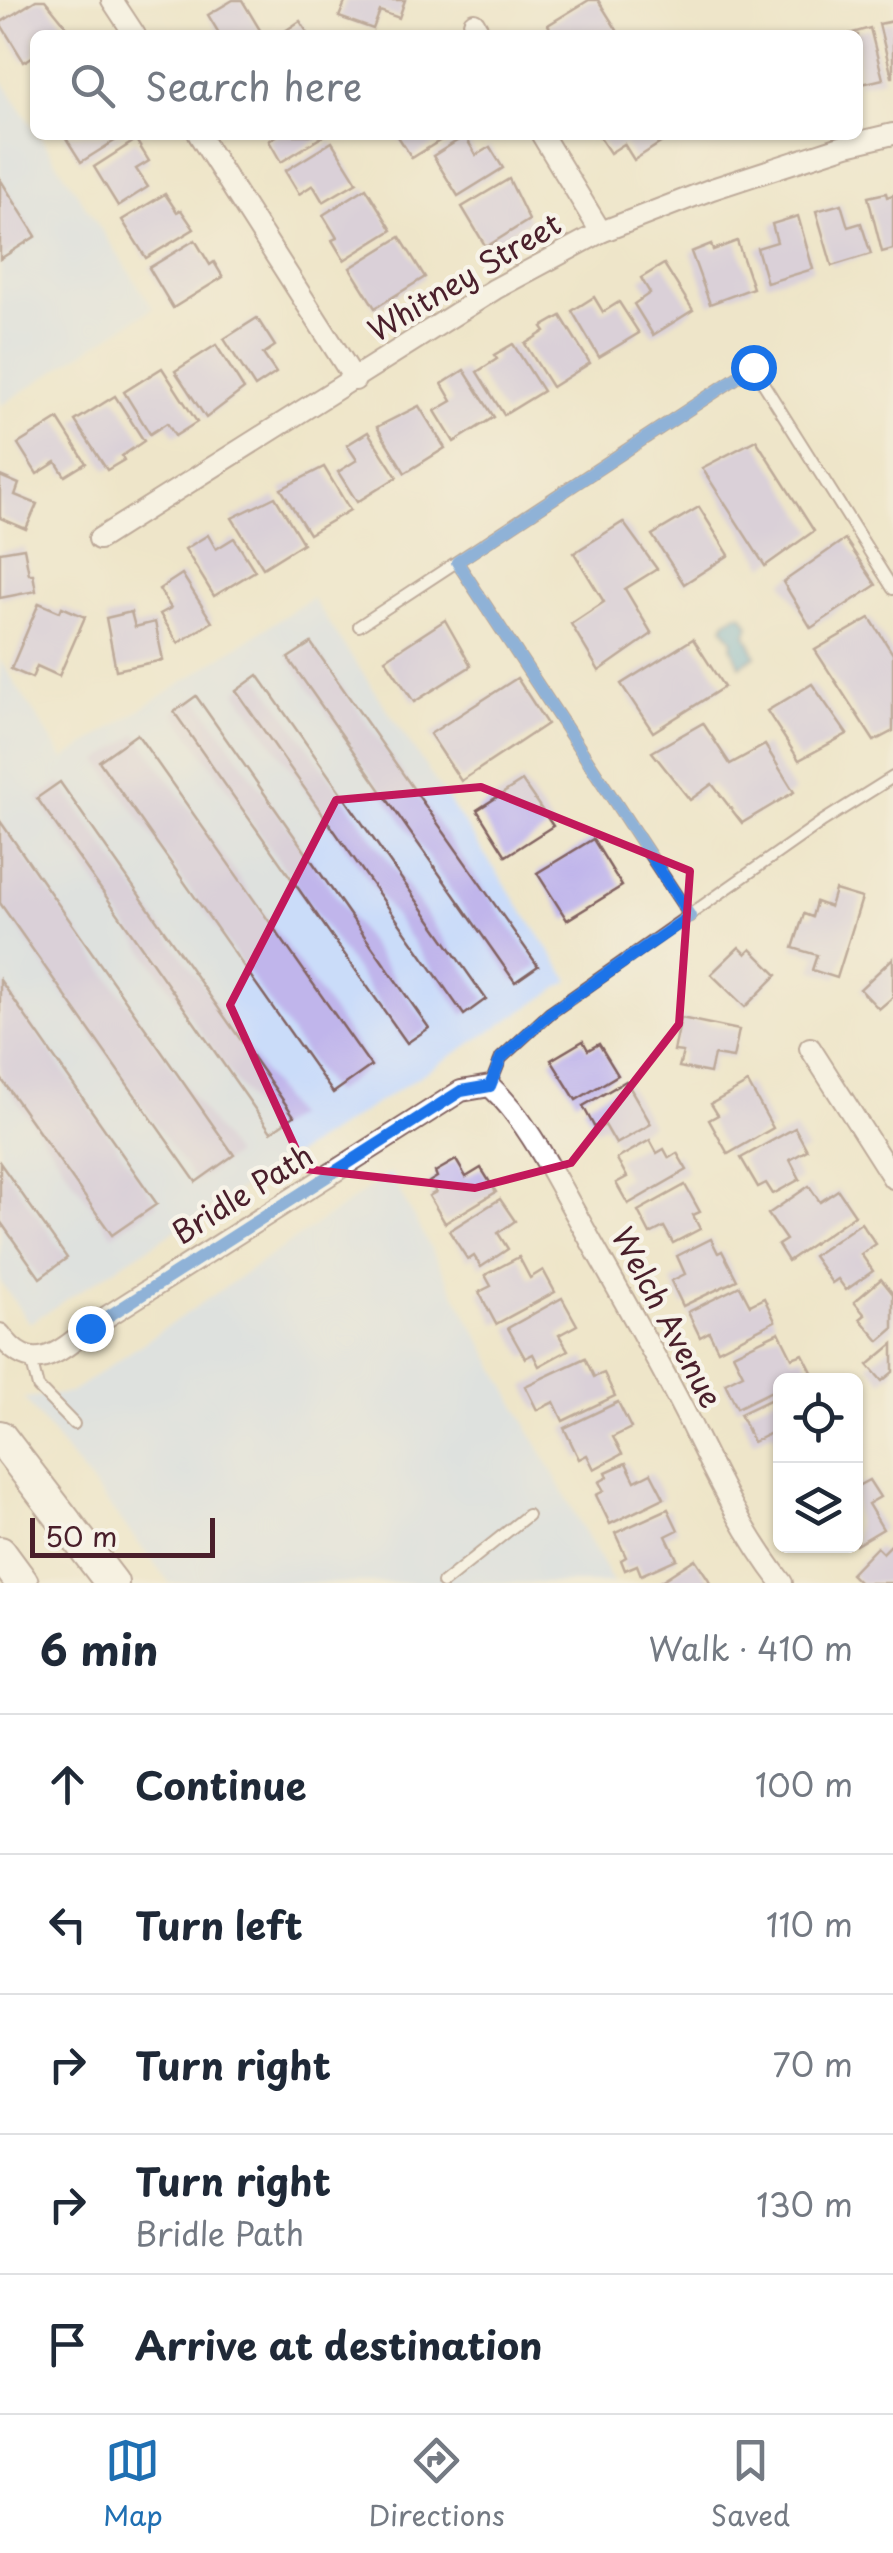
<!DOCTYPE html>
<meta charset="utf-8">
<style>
:root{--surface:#fff;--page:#f2f2f3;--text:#1f2937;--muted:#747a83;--line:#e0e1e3;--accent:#1f6fb2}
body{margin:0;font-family:"Playpen Sans",sans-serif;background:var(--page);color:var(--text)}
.controls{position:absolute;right:30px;bottom:30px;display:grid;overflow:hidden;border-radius:15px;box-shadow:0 2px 8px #0004}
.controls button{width:90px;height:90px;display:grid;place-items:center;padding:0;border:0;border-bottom:2px solid var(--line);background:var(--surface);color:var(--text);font:50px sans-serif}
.scale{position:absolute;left:30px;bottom:25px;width:185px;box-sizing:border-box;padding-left:10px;border:5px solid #4a1f2b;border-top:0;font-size:28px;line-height:35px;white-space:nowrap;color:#4a1f2b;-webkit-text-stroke:8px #f7f3e8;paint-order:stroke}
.stop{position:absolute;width:30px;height:30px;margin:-22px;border:8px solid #1a73e8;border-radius:50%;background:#fff}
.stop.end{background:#1a73e8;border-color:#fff;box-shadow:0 2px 10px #0008}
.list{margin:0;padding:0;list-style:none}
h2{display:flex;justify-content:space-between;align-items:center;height:130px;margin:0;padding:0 40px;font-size:42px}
h2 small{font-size:32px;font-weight:400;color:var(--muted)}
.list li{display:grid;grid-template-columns:65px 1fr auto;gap:30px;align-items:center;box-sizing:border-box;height:140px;padding:0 40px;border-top:2px solid var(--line)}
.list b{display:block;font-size:38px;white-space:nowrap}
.list p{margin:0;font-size:32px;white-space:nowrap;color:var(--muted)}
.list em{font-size:32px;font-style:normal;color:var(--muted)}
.icon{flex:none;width:55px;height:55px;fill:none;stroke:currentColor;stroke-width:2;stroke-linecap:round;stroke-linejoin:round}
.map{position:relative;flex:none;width:893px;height:1583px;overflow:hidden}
.search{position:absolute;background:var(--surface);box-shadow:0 2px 8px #0004;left:30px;right:30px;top:30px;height:110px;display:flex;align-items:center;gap:25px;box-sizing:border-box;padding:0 35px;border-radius:15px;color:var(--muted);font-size:38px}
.sheet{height:830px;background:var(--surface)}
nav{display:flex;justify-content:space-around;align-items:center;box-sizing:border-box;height:140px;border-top:2px solid var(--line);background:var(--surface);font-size:28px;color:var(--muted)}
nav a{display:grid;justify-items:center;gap:5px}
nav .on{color:var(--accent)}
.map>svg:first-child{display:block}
</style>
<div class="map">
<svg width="893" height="1583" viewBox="0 0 893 1583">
<rect width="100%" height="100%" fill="#f7f3e8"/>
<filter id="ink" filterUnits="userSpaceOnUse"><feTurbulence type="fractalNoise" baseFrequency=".01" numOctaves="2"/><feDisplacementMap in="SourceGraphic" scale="20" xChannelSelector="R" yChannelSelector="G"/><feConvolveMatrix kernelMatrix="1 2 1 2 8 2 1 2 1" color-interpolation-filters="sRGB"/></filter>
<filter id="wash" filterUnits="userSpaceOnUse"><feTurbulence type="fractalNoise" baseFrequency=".0048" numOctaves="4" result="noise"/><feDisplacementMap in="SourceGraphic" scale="40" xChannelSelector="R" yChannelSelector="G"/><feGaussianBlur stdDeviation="2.25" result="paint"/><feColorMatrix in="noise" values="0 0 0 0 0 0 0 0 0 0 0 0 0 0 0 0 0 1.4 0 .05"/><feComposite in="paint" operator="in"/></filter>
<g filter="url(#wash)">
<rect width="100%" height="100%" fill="#eee5c9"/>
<g fill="#cadcf9">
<path d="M0 77 35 130V135H39L153 308 0 406Z"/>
<path d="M312 598 570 981 29 1323 0 1281V660L64 759Z"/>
<path d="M390 1174 613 1583H170L24 1398 70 1393Z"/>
</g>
<path fill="#56a7d1" stroke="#50637e" stroke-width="2.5" d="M737 614 743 615 749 625 746 634 756 656 740 666 731 646 733 641 723 627 725 622Z"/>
<g id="blocks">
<g fill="#c0b5eb">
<path d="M36 0H45L71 32 35 35V55L24 62 0 23Z"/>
<path d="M233 0H242L263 35H220L208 15Z"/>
<path d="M346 0H405L399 18 380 11 373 29 339 17Z"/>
<path d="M589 0H598L620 35H554L548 25Z"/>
<path d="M300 21 309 35H288L285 31Z"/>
<path d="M893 21V77H892L879 24Z"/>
<path d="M870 28 883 79 858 85V35L849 34Z"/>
<path d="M64 135H124L81 162Z"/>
<path d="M278 135H325L281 162 269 141Z"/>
<path d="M397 135H449L412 158Z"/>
<path d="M598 135H662L665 140 634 160 624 144 610 153Z"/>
<path d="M465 136 476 155 490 147 503 168 458 196 433 156Z"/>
<path d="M136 140 149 161 136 169 148 187 118 206 94 167Z"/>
<path d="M332 142 357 182 323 202 313 185 299 194 285 171Z"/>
<path d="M0 179 36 236 0 259Z"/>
<path d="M509 179 529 220 486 247 462 207Z"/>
<path d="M366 188 392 230 344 260 332 240 337 238 323 215Z"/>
<path d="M886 193 887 197 893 195V249L882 252 868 197Z"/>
<path d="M165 194 177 212 181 210 194 229 146 258 122 220Z"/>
<path d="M841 204 848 227 861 223 871 254 832 266 816 211Z"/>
<path d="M798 216 813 269 767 283 757 248 777 242 772 224Z"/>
<path d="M400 237 425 277 375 308 350 268Z"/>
<path d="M195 240 210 265 214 262 223 277 173 308 149 268Z"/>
<path d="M737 241 753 288 710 304 691 252 711 244 713 250Z"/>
<path d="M664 264 693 310 653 335 634 304 650 293 641 278Z"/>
<path d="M594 297 603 312 619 302 639 333 599 357 572 311Z"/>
<path d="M561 316 590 363 552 387 525 344 545 331 542 327Z"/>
<path d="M257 318 275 346 263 354 276 373 255 387 224 339Z"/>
<path d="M513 344 543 391 504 415 477 372 497 359 494 355Z"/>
<path d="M216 345 244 389 206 418 175 371Z"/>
<path d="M162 368 197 422 175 436 167 423 150 434 124 392Z"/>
<path d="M464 370 494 417 454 442 435 411 452 401 442 384Z"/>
<path d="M115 396 144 441 122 456 124 460 107 470 75 421Z"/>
<path d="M419 406 445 448 405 473 377 427Z"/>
<path d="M58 419 86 463 65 476 56 462 37 474 18 444Z"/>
<path d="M368 432 397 477 357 502 338 472 357 460 347 445Z"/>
<path d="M756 440 814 531 765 566 702 468Z"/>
<path d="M324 467 350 510 309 534 281 489Z"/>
<path d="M0 476 19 484 15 495 37 504 26 529 0 518Z"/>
<path d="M275 497 303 543 263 568 232 518Z"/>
<path d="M699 507 729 555 684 584 652 535Z"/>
<path d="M623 522 657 569 625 589 652 634 599 671 571 624 604 602 574 553Z"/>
<path d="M208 535 216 549 234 538 255 571 214 596 185 549Z"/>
<path d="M845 539 876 585 811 628 783 582Z"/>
<path d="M24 548 29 574H33L36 591 0 598V552Z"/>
<path d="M182 574 212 622 178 643 160 614 171 608 159 589Z"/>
<path d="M39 603 60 612 62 607 85 617 59 676 37 666 32 678 11 669Z"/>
<path d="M131 612 135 627 155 622 163 660 116 670 106 618Z"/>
<path d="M870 618 893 654V731L874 741 815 650Z"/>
<path d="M445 620 471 666 414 702 385 659Z"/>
<path d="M693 639 724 687 653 732 621 684Z"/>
<path d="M311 643 538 966 515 982 288 658Z"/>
<path d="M258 675 486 999 464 1015 236 691Z"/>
<path d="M517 678 547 724 461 781 430 734Z"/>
<path d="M812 684 847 734 799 760 767 711Z"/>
<path d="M196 696 429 1028 407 1043 174 712Z"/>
<path d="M703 723 730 764 765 745 794 792 742 823 712 784 690 800 652 752Z"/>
<path d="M137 734 371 1066 333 1093 99 761Z"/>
<path d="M522 781 553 826 506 856 477 810Z"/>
<path d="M60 782 294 1116 271 1132 37 798Z"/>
<path d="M0 821 234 1155 196 1182 0 903Z"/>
<path d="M593 839 622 886 567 920 537 873Z"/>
<path d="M835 890 862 898 837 978 812 970 817 955 793 948 804 914 812 917 816 902 830 907Z"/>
<path d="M739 947 746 954 751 949 777 975 745 1007 711 974Z"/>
<path d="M893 958V997L879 1009 860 989Z"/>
<path d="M0 980 157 1204 112 1235 0 1077Z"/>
<path d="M681 1018 739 1030 733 1058 714 1055 710 1073 679 1067 683 1052 674 1051Z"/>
<path d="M583 1041 588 1050 599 1044 618 1075 576 1100 551 1060Z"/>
<path d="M626 1081 651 1124 616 1144 605 1125 596 1130 583 1106Z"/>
<path d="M748 1083 773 1128 728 1154 709 1120 718 1115 711 1104Z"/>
<path d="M795 1128 807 1150 790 1160 800 1179 773 1194 766 1183 758 1187 741 1158Z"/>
<path d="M650 1140 657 1153 664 1149 669 1158 677 1153 687 1170 628 1204 616 1183 627 1177 617 1159Z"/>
<path d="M456 1160 466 1177 481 1168 496 1192 445 1223 429 1196 436 1192 429 1182 437 1177 435 1172Z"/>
<path d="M0 1163 67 1258 40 1278 0 1221Z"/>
<path d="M685 1185 700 1212 693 1215 700 1229 673 1243 664 1227 650 1234 638 1211Z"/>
<path d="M809 1186 820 1202 838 1190 855 1215 788 1261 778 1245 786 1240 768 1214Z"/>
<path d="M500 1199 515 1221 498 1233 508 1249 481 1267 474 1256 468 1260 449 1231Z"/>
<path d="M861 1223 876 1244 861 1254 873 1271 846 1290 838 1279 832 1283 813 1256Z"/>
<path d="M711 1239 718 1253 722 1251 737 1280 683 1306 671 1281 685 1274 677 1256Z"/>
<path d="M519 1257 530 1278 543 1270 555 1292 496 1324 479 1292 491 1286 485 1275Z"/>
<path d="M881 1279 893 1294V1329L879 1341 860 1319 865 1315 854 1302Z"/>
<path d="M740 1286 750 1305 764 1298 775 1321 718 1350 709 1332 700 1337 688 1312Z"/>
<path d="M562 1298 577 1325 559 1335 568 1350 539 1366 533 1354 525 1358 508 1328Z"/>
<path d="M779 1332 792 1358 803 1354 812 1372 794 1380H780V1387L737 1408 725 1383 743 1374 733 1354Z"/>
<path d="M893 1344V1372L882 1381 868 1365Z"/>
<path d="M585 1358 594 1377 604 1373 615 1396 563 1421 554 1402 537 1410 525 1386Z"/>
<path d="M780 1395V1447L773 1432 753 1442 740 1414Z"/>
<path d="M618 1402 631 1428 613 1437 622 1454 594 1469 587 1455 579 1459 564 1428Z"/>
<path d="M626 1463 635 1481 651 1473 664 1498 610 1524 596 1495 604 1491 599 1482 608 1477 606 1472Z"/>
<path d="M869 1480 880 1497 868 1504 883 1529 856 1545V1487Z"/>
<path d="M668 1509 678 1530 666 1536 677 1559 641 1575 637 1565 625 1570 621 1560 626 1557 615 1533Z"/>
<path d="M893 1543V1583H860L851 1574 877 1547 883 1553Z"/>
<path d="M695 1559 711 1583H658Z"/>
</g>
</g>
</g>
<g filter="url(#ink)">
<use href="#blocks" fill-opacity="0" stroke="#836462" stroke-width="2.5"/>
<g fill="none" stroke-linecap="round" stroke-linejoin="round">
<g stroke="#836462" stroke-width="14">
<g id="lane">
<path d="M457 562 690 916"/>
<path d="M359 626 753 367 893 589"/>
<path d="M490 1086 501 1058 550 1013 823 821 893 777"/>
<path d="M31 1359 38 1387 74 1424"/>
<path d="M443 1583 528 1515"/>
</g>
</g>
<g stroke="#836462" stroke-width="24">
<g id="street">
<path d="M112 0 135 35"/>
<path d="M474 23 481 35"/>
<path d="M199 135 355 380"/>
<path d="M542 135 601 232"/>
<path d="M99 539 495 289 601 232 712 189 847 145 893 134"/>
<path d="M810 1048 893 1178"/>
<path d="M0 1334C31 1377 57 1355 89 1328L461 1091 490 1086C528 1121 553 1174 578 1218 616 1287 656 1355 691 1425 718 1480 744 1534 782 1583"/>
</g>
</g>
<g stroke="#836462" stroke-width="36">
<g id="primary">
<path d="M0 1437 112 1583"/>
<path d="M0 1553 22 1583"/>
</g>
</g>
<use href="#lane" stroke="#fff" stroke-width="10"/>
<use href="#street" stroke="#fff" stroke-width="20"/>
<use href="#primary" stroke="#fff" stroke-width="32"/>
</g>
</g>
<g fill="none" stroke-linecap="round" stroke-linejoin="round" filter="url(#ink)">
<path stroke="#1a73e8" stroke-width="12" d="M90 1328 461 1091 490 1086 501 1058 550 1013 690 916 457 562 753 367"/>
</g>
<path d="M0 0H893V1583H0ZM481 787 690 871 679 1024 571 1163 475 1188 305 1169 230 1005 336 800Z" fill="#eee5c9" fill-opacity=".55" fill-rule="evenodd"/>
<path fill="none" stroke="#c2185b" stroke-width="8" stroke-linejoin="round" d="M481 787 690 871 679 1024 571 1163 475 1188 305 1169 230 1005 336 800Z"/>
<g text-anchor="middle" stroke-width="9" stroke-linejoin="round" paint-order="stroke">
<g font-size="30" fill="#4a1f2b" stroke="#f7f3e8">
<text transform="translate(465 278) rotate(-31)" y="10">Whitney Street</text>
<text transform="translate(243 1195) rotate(-32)" y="10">Bridle Path</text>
<text transform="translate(666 1318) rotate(62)" y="10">Welch Avenue</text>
</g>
</g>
</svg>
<div class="controls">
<button><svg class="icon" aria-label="locate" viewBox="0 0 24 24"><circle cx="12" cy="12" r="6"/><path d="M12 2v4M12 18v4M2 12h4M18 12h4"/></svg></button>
<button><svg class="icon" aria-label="layers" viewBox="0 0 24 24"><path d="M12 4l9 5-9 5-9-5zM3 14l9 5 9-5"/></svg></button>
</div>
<div class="scale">50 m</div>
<div class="stop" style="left:753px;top:367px"></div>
<div class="stop end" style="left:90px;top:1328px"></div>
<div class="search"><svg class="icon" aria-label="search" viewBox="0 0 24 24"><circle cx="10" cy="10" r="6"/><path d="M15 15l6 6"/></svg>Search here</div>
</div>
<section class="sheet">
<h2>6 min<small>Walk · 410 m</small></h2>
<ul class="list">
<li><svg class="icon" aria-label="ahead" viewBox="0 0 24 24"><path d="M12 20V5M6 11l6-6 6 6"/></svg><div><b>Continue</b></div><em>100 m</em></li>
<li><svg class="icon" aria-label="left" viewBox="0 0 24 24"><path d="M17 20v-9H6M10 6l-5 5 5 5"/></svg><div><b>Turn left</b></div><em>110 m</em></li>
<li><svg class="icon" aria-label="right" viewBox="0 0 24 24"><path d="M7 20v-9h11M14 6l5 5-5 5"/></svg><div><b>Turn right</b></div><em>70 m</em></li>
<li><svg class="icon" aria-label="right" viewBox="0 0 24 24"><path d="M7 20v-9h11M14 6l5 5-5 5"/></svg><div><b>Turn right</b><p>Bridle Path</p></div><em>130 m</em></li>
<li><svg class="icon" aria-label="arrive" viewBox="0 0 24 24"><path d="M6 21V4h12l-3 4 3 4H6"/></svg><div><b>Arrive at destination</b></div></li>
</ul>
</section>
<nav>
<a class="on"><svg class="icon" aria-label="map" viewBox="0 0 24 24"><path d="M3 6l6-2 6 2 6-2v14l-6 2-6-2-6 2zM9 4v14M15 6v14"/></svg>Map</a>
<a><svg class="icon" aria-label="directions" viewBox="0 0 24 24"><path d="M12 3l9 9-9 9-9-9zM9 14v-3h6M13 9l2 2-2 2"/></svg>Directions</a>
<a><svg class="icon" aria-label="saved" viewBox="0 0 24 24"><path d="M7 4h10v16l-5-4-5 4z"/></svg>Saved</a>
</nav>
